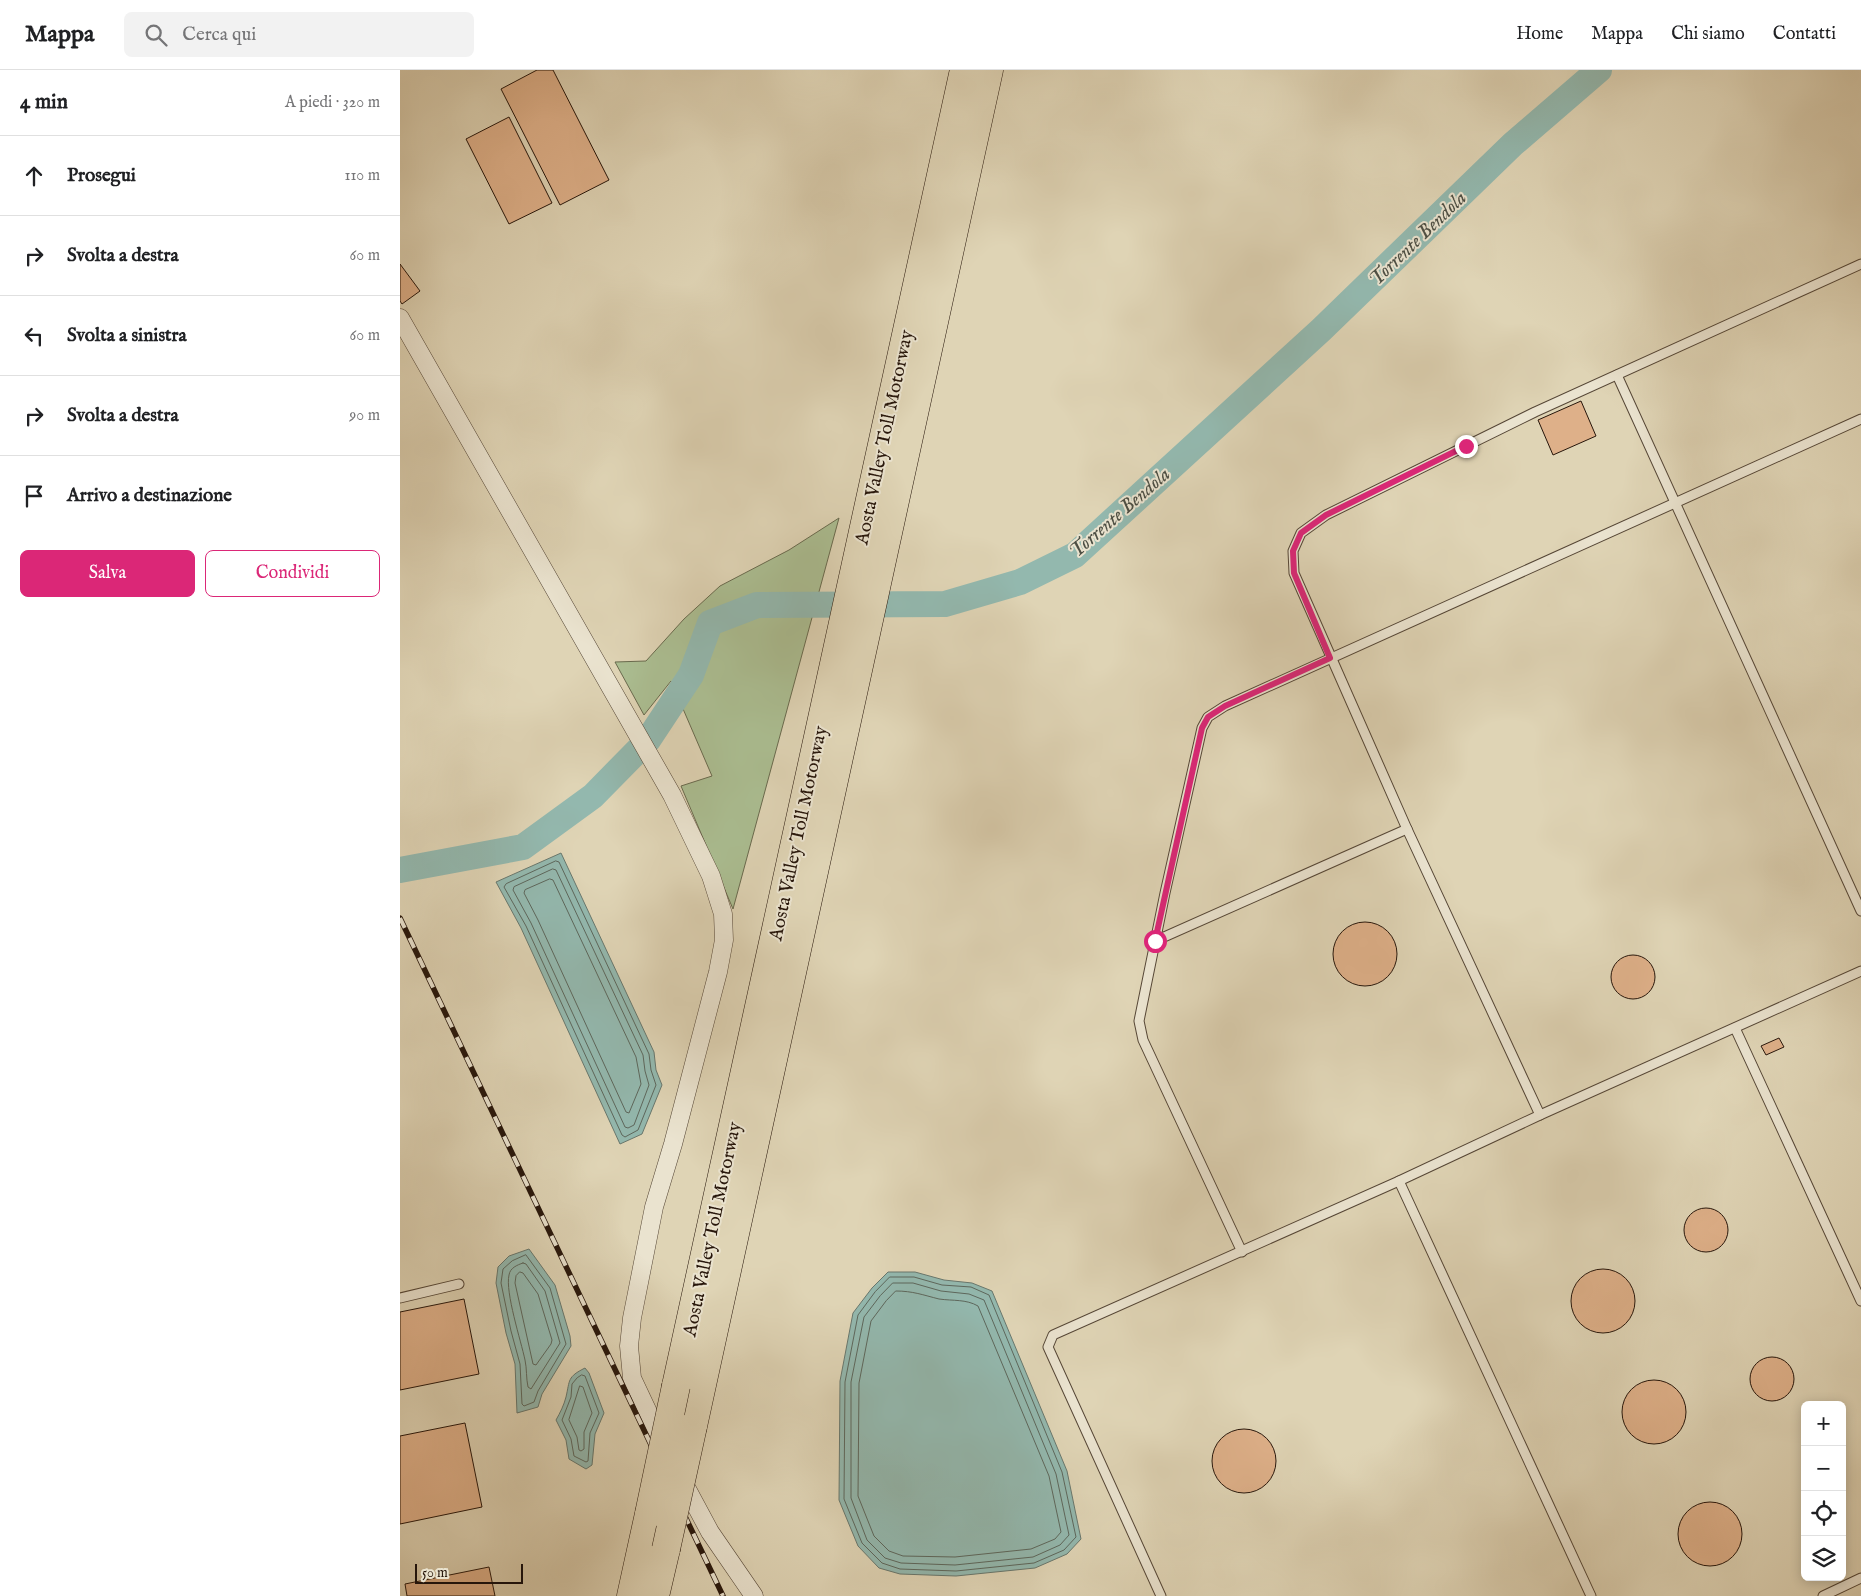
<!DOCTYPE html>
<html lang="it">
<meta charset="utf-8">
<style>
:root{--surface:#fff;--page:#f2f2f2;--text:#202124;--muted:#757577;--line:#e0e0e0;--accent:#db2777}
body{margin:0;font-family:"IM FELL English",serif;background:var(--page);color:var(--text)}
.controls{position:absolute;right:15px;bottom:15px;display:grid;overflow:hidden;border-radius:8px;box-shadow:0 2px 12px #0003}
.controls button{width:45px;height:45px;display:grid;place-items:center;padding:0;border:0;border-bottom:1px solid var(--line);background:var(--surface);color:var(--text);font:25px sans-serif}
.scale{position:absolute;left:15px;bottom:12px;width:108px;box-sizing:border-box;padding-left:5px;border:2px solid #27160b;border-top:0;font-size:14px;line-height:18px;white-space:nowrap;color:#27160b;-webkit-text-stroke:4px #eae3cf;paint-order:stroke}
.stop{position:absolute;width:15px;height:15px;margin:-11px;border:4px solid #db2777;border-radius:50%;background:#fff}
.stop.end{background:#db2777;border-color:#fff;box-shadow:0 1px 5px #0008}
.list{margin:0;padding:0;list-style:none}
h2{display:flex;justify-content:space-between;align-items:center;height:65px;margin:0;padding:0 20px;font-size:21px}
h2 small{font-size:16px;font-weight:400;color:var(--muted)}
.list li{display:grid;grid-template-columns:32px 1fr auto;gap:15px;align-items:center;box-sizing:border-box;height:80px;padding:0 20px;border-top:1px solid var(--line)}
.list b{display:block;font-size:19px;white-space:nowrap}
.list em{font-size:16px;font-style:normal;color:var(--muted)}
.actions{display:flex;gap:10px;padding:15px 20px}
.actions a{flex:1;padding:11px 0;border:1px solid var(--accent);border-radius:8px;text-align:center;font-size:18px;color:var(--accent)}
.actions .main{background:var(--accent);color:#fff}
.icon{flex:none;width:28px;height:28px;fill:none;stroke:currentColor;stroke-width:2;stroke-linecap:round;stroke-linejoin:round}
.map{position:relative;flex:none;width:1461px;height:1526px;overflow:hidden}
header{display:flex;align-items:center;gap:30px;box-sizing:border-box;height:70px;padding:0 25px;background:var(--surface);border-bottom:1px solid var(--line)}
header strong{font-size:24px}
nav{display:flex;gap:28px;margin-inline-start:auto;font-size:18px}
.search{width:350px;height:45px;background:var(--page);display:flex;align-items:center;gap:12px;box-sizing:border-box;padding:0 18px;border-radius:8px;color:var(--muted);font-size:19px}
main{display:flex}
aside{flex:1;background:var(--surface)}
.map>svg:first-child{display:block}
</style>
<header>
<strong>Mappa</strong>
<div class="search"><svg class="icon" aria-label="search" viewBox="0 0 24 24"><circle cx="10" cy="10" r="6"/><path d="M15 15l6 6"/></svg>Cerca qui</div>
<nav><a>Home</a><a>Mappa</a><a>Chi siamo</a><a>Contatti</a></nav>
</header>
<main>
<aside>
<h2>4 min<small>A piedi · 320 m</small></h2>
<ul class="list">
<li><svg class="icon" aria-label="ahead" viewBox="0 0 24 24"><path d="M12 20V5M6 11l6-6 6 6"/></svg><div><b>Prosegui</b></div><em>110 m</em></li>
<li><svg class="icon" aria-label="right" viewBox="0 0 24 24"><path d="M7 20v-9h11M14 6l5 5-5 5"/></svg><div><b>Svolta a destra</b></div><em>60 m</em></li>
<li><svg class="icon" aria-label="left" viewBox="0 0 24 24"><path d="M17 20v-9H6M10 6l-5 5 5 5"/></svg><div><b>Svolta a sinistra</b></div><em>60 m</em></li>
<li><svg class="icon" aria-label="right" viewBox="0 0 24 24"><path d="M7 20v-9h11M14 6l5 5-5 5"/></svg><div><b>Svolta a destra</b></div><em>90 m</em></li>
<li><svg class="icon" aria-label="arrive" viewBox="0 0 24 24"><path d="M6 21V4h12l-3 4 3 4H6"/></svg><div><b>Arrivo a destinazione</b></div></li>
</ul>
<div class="actions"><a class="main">Salva</a><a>Condividi</a></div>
</aside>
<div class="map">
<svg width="1461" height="1526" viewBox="0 0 1461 1526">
<rect width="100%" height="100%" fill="#dfd4b5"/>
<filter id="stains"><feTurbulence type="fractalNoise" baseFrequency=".004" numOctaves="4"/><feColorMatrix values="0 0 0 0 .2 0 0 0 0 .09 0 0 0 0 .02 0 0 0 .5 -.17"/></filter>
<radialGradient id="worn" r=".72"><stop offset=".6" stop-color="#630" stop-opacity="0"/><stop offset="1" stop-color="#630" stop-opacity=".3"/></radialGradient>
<path fill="#abbe92" stroke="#696a4e" d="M439 448 333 839 281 716 312 706 271 611 244 645 215 592 246 591 284 549 320 516 389 480Z"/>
<g fill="#93b8ae" stroke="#68776d">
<path d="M161 783 254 982 256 1000 262 1015 242 1064 220 1074 121 858 96 812Z"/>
<path d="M129 1179 155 1215 170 1266 171 1276 142 1324 138 1337 117 1343 115 1294 106 1263 96 1213 98 1197 109 1186Z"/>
<path d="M488 1202H515L544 1210 572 1213 592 1221 667 1401 681 1469 667 1484 635 1498 556 1506 500 1504 479 1498 458 1476 439 1430 440 1311 453 1243 472 1218Z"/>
<path d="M185 1298 189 1303 204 1343 195 1364 192 1395 186 1399 169 1389 166 1370 156 1350C160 1343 164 1335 166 1327 170 1310 167 1307 185 1298Z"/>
</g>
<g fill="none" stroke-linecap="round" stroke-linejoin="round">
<g stroke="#5d675c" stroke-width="1">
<path d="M156 791 159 792 249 984 251 1000 256 1015 238 1060 225 1067 222 1065 126 856 104 817 106 814Z"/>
<path d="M153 799 156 800 243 985 245 1001 249 1015 234 1055 228 1058 225 1057 131 853 113 820 114 817Z"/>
<path d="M150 809 153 810 236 987 241 1014 229 1043 226 1042 138 850 124 823 125 820Z"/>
<path d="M126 1185 150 1218 166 1274 138 1321 134 1332 124 1336 122 1334 120 1294 111 1261 101 1213 103 1199 112 1191Z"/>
<path d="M123 1193 126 1194 145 1221 160 1273 131 1319 128 1317C126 1308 127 1299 125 1290 121 1271 105 1222 109 1205 110 1198 117 1195 123 1193Z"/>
<path d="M120 1202 123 1203 138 1224 152 1270 151 1274 136 1295 133 1294 115 1213 116 1206Z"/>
<path d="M490 1207H514L542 1215 571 1217 589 1225 662 1402 676 1467 664 1480 634 1493 556 1501 500 1499 482 1493 462 1473 444 1429 445 1312 458 1245 475 1222Z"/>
<path d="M493 1213H513L541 1221 569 1224 584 1230 656 1404 669 1465 660 1475 633 1487 555 1495 501 1493 485 1488 467 1470 451 1428V1312L464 1247 480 1226Z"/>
<path d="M496 1221C513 1221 523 1225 539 1229 553 1231 566 1229 578 1236L649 1406 661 1462 655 1469 631 1479 555 1487 503 1486 489 1481 474 1466 458 1426 459 1313 471 1251 486 1231Z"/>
<path d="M182 1305 185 1306 199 1343 190 1363 188 1391 186 1392 174 1386 171 1369 162 1350 171 1327 172 1314 177 1308Z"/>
<path d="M180 1316 183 1317 192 1343 184 1362V1379L181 1381 179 1380 177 1367 169 1350Z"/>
</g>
<path stroke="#93b8ae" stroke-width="26" d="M0 800 123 777 193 726 248 670 291 605 310 553 357 535 545 534 620 512 675 485 921 260 1113 74 1199 0"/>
</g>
<g fill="#deb089" stroke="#27160b">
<path d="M137 0H153L209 110 160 135 101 19Z"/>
<path d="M109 47 152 133 109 154 66 69Z"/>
<path d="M0 194 20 221 2 234 0 231Z"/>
<path d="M1181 331 1196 366 1153 385 1138 350Z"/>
<circle cx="965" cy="884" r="32"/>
<circle cx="1233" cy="907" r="22"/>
<path d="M1379 968 1384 977 1366 985 1361 976Z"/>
<circle cx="1306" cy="1160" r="22"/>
<circle cx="1203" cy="1231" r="32"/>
<path d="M64 1229 79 1304 0 1320V1242Z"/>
<circle cx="1372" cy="1309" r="22"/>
<circle cx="1254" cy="1342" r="32"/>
<path d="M65 1353 82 1437 0 1454V1366Z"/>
<circle cx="844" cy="1391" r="32"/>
<circle cx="1310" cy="1464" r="32"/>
<path d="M89 1497 95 1526H7L5 1514Z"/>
</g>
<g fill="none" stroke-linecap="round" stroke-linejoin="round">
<g stroke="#554636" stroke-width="11">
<g id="lane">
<path d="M1217 305 1461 841"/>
<path d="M755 871 1007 759"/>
<path d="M1335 958 1461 1231"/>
<path d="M1140 1045 1007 759 894 503 893 481 901 463 926 445 1135 342 1461 194"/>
<path d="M842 1182 743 970 739 951 765 823 802 658 808 647 825 636 1461 349"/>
<path d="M0 1228 59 1214"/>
<path d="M761 1526 648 1277 653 1265 999 1111"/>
<path d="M1191 1526 999 1111 1140 1045 1461 901"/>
<path d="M1423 1526 1461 1508"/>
</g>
</g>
<g stroke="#554636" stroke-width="19">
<g id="street">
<path d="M0 248 272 725 311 806 323 844 324 870 318 902 273 1074 254 1137 232 1248 229 1276 232 1308 264 1376"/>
<path d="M281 1408 310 1462 354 1526"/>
</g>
</g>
<g stroke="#27160b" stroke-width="29">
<g id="highway">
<path d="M276 1316 564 0"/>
<path d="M293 1356 589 0"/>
<path d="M231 1526 249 1444"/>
<path d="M255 1526 266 1479"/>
</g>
</g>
<use href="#lane" stroke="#eae3cf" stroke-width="9"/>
<use href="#street" stroke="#eae3cf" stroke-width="18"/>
<use href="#highway" stroke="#dfd4b5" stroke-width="28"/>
<g stroke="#27160b" stroke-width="5.5">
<path id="rail" d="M0 848 323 1526"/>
</g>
<use href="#rail" stroke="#eae3cf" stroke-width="4" stroke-dasharray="11" stroke-linecap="butt"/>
<g stroke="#27160b" stroke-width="29" stroke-linecap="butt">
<g id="highway-bridge">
<path d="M249 1444 276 1316"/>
<path d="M266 1479 293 1356"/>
</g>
</g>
<use href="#highway-bridge" stroke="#dfd4b5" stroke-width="28"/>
</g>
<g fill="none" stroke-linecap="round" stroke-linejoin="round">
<path stroke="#db2777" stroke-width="6" d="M755 871 802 658 808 647 825 636 930 588 894 503 893 481 901 463 926 445 1066 376"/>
</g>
<g text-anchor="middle" stroke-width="4" stroke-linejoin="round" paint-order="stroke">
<g font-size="19" fill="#27160b" stroke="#eae3cf">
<text transform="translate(483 367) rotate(-78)" y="7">Aosta Valley Toll Motorway</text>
<text transform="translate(397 763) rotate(-78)" y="7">Aosta Valley Toll Motorway</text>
<text transform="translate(311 1159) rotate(-78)" y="7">Aosta Valley Toll Motorway</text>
</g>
<g font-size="20" font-style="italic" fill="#4d4f44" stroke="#eae3cf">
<text transform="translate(1017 168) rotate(-44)" y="7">Torrente Bendola</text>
<text transform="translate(719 442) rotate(-41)" y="7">Torrente Bendola</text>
</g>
</g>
<rect width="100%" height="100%" filter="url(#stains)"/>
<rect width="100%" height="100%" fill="url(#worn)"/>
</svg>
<div class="controls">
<button>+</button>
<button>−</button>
<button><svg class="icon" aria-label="locate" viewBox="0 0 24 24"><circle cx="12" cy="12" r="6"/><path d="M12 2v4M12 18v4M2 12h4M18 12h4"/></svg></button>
<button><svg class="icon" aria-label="layers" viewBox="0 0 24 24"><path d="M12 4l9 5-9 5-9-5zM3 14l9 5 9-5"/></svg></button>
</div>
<div class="scale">50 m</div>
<div class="stop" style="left:755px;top:871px"></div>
<div class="stop end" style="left:1066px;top:376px"></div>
</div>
</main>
